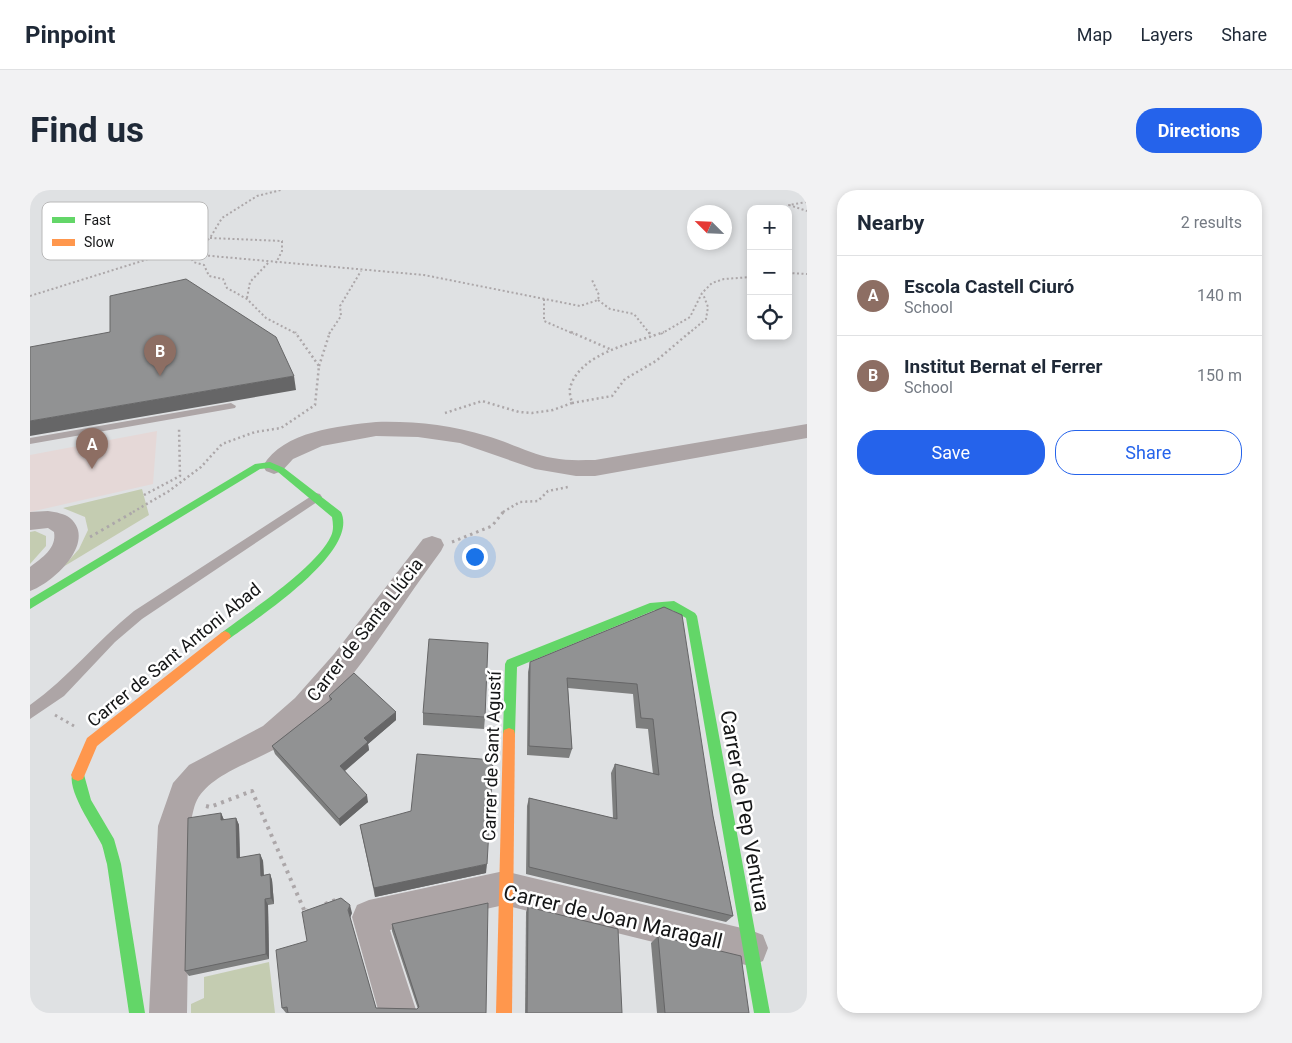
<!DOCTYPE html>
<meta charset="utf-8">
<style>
:root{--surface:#fff;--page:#f2f2f3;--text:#1f2937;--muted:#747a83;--line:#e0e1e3;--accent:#2563eb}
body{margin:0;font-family:Roboto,sans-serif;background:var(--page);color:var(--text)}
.controls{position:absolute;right:15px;top:15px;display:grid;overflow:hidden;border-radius:10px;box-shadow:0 2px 8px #0003}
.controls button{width:45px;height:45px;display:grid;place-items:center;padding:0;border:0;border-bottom:1px solid var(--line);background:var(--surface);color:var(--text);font:25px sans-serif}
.compass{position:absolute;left:657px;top:15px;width:45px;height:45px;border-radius:50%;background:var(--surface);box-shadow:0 2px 8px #0003;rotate:294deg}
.you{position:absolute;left:444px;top:366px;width:18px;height:18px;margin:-12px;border:4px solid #fff;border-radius:50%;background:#1a73e8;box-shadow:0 0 0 8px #1a73e833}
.badge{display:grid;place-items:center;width:32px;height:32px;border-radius:50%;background:var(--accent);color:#fff;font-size:16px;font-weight:700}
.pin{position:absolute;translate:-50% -41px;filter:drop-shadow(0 1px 2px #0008)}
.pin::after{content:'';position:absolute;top:26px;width:18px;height:15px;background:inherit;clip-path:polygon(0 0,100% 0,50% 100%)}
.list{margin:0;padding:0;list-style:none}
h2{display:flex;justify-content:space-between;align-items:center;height:65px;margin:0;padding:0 20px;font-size:21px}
h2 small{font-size:16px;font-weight:400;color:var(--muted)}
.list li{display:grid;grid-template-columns:32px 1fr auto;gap:15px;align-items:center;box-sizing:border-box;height:80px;padding:0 20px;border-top:1px solid var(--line)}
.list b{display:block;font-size:19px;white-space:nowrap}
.list p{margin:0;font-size:16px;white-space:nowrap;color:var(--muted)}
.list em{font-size:16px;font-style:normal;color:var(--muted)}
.actions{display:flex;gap:10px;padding:15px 20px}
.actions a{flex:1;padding:11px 0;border:1px solid var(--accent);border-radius:20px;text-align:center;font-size:18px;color:var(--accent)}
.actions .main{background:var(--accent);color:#fff}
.icon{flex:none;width:28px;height:28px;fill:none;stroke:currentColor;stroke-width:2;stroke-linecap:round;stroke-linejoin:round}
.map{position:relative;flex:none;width:777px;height:823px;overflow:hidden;border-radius:20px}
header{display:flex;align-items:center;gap:30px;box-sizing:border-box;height:70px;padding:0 25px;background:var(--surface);border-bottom:1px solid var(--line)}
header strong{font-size:24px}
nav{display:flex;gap:28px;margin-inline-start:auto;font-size:18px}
.intro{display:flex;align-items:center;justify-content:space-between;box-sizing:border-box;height:120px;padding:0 30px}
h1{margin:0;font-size:35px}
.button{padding:12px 22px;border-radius:20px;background:var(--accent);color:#fff;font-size:18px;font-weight:700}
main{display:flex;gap:30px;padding:0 30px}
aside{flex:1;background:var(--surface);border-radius:20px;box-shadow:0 2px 8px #0003}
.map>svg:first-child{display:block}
</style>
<header>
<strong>Pinpoint</strong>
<nav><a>Map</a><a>Layers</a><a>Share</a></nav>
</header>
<div class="intro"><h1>Find us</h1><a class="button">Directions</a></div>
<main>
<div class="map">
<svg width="777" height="823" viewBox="0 0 777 823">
<rect width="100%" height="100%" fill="#dfe1e3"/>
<path fill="#e5d8d7" d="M127 241 123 294 0 322V265Z"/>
<g fill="#c4ccb1">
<path d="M112 299 119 325 33 377 49 359 58 340 55 327 33 318Z"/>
<path d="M5 341 16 346V356L0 374V342Z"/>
<path d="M239 772 245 823H161V814L174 808V787Z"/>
</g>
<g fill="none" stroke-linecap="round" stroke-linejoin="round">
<g stroke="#aca7a9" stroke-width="2" stroke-dasharray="2 2.5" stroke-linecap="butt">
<path d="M777 12 759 15 777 21"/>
<path d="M180 48 252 51V61L246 73"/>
<path d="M160 64 180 48 192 28 227 6 251 0"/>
<path d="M160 65 163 72 174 75 179 86 193 89 197 98 217 109 236 128 267 144"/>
<path d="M758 83 777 84"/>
<path d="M0 106 128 66 148 63 394 85 550 116 568 110 569 105 562 90"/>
<path d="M217 108 220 92 239 72"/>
<path d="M514 109V131L544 144"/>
<path d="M568 110 580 119 604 124 620 144"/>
<path d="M299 144 311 126 310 116 331 81"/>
<path d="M631 144 660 127 672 103 682 93 694 89 721 87"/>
<path d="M658 144 676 129 678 117 673 104"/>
</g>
<g stroke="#aca7a9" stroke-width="2.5" stroke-dasharray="2 3" stroke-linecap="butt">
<path d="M541 142 582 160"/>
<path d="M619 142 621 147"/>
<path d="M289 176 300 142"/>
<path d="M542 213 582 206 595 189 626 171 660 142"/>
<path d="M415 223 452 211 489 222 502 223 523 220 542 213C541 209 539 202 540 198 550 162 605 153 634 142"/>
<path d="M114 305 150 286 149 237"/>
<path d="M103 322 139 301 171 277 192 254 225 242 251 238 285 215 289 176 265 142"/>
<path d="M473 322 490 312 508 311 518 301 538 297"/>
</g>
<g stroke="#aca7a9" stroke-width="3" stroke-dasharray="2.5 4" stroke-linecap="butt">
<path d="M60 347 105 321"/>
<path d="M422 352 462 336 474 321"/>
<path d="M25 525 44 536"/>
</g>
<g stroke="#aca7a9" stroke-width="4" stroke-dasharray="3 5" stroke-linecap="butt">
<path d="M176 616 180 617 222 601 275 722 278 720"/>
<path d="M295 714 308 709 313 711"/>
</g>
<g fill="#ada5a6" fill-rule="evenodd">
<path d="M201 213 206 216 205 218 0 254V248Z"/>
<path d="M286 303 290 304 292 307 290 310 112 429 85 452 34 506 0 529V515C38 488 67 451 104 421Z"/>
</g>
<g fill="#ada5a6" fill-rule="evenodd">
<path d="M346 232C384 231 420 235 457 246 479 252 500 264 523 268 537 271 551 270 565 270L777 234V248L565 286H546L505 279 430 253 388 247 346 246 292 256 263 269 252 281 244 284 236 281 233 276C253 241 309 236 346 232Z"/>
<path d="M18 321C26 322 35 324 40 328 68 352 22 394 0 401V377C12 368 27 358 24 342L18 338 0 340V322Z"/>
<path d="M402 346 411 349 414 355 411 361C364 424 324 495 265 546 238 569 184 579 167 610 163 618 162 628 160 636L157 823H119L128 636 143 593 159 575 233 536 265 508 304 464 393 349Z"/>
<path d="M474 681 720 740 733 745 738 758 733 771 720 776 474 715 360 740 387 823H349L322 727 327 715 339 710Z"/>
</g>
<g fill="#63d668" fill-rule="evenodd">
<path d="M240 272 254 278 311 322C330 362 226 429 199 449H191L189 446 191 443C220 421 287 377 301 346 304 340 303 333 302 327L248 282 239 278 230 279 0 419V409L225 274Z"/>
<path d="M644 411 665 423 667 426 740 823H724L656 428 642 420H625L487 477 485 544 484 548 479 550 474 548 473 544 475 474 477 470 620 413Z"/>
<path d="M48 579 53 581 61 610 84 649 91 674 115 823H99L77 674C75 668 74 661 72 655 64 638 35 599 43 581Z"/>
</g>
<g fill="#ff974d" fill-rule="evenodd">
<path d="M195 441 199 443 201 446 199 449 67 556 53 589 48 591 43 589 41 585 57 548 191 443Z"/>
<path d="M479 538 484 540 485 544 482 823H466L473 544 474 540Z"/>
</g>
</g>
<g fill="#7d7e7e">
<path d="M634 417 683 626 703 726 696 732 496 684 497 616 499 608 583 628 581 583 585 574 623 584 618 539 606 538 603 504 538 498 542 559 539 568 497 565 498 482 500 472Z"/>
<path d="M299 506 366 522V530L338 554 339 560 315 581 338 612 310 636 245 564 242 556 300 511Z"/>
<path d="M393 523 455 527 454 539 393 535Z"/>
<path d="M191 623 194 630 206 628 209 635 210 668 230 664 233 671 234 685 240 684 242 690 244 714 238 715 239 769 159 786 155 781Z"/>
<path d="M330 635 456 683 345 707Z"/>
<path d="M498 717 592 823H495L496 722Z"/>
<path d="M322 723 320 727 346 818 387 819H388L362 741V734L456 823H256L252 818 277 751Z"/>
<path d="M628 746 719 823H627L621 753Z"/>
</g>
<g fill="#666667">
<path d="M264 186 266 200 0 246V231Z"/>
<path d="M366 522V530L338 554 339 560 312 583 310 576 334 548Z"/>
<path d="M337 605 338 612 310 636 309 629Z"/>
<path d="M191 623 194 630H191Z"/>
<path d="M206 628 209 635 210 675 207 668Z"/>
<path d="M230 664 233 671 234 692 231 686Z"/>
<path d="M457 674 456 683 345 707 344 698Z"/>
<path d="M240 684 242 690 244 714 241 708Z"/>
<path d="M235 709 238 715 239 769 236 764Z"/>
<path d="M320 715 322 723 320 728 318 720Z"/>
</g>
<g fill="#919293" stroke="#666667">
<path d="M156 89 246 147 264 186 0 231V157L80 142V106Z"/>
<path d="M634 417 652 425 683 626 703 726 499 677V608L587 629 585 574 629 585 623 529 611 528 607 494 537 488 542 559 499 556 500 472Z"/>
<path d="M399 449 458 453 455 527 393 523Z"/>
<path d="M324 483 366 522 334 548 338 552 310 576 337 605 309 629 242 556 302 509 299 506Z"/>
<path d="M387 564 463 570 457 674 344 698 330 635 381 621Z"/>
<path d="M191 623V630L206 628 207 668 230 664 231 686 240 684 241 708 235 709 236 764 155 781 158 628Z"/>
<path d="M311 708 320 715 318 720 346 818 387 819 389 817 362 734 458 713 456 823H258L257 817 252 818 246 760 277 751 272 722Z"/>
<path d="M498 717 588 739 592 823H497Z"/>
<path d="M628 746 711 766 719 823H635Z"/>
</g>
<g text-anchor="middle" stroke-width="5" stroke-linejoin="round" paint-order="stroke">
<g font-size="18" fill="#151617" stroke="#fff">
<text transform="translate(335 440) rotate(-52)" y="6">Carrer de Santa Llúcia</text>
<text transform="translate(144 465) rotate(-39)" y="6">Carrer de Sant Antoni Abad</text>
<text transform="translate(462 566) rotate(-88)" y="6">Carrer de Sant Agustí</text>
</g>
<g font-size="21" fill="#151617" stroke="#fff">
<text transform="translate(715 621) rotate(80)" y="7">Carrer de Pep Ventura</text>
<text transform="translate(583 727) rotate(13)" y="7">Carrer de Joan Maragall</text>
</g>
</g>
<rect x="12" y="12" width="166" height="58" rx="8" fill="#fff" stroke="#b9b9b9" stroke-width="1"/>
<rect x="22" y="27" width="23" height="6" fill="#63d668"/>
<rect x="22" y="49" width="23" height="7" fill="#ff974d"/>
<g font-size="14" fill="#151617">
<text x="54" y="35">Fast</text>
<text x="54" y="57">Slow</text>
</g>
</svg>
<div class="controls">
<button>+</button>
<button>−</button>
<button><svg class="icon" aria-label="locate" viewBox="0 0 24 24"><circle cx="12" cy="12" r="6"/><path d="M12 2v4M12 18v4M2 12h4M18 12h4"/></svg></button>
</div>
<svg class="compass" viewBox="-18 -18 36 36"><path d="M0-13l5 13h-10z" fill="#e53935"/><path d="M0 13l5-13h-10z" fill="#747a83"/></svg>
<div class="you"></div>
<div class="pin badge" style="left:62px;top:279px;background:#8d6e63">A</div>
<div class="pin badge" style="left:130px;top:186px;background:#8d6e63">B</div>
</div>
<aside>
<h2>Nearby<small>2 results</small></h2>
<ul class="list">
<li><span class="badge" style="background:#8d6e63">A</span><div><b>Escola Castell Ciuró</b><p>School</p></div><em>140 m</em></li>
<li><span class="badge" style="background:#8d6e63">B</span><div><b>Institut Bernat el Ferrer</b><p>School</p></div><em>150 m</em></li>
</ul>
<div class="actions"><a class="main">Save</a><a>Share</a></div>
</aside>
</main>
